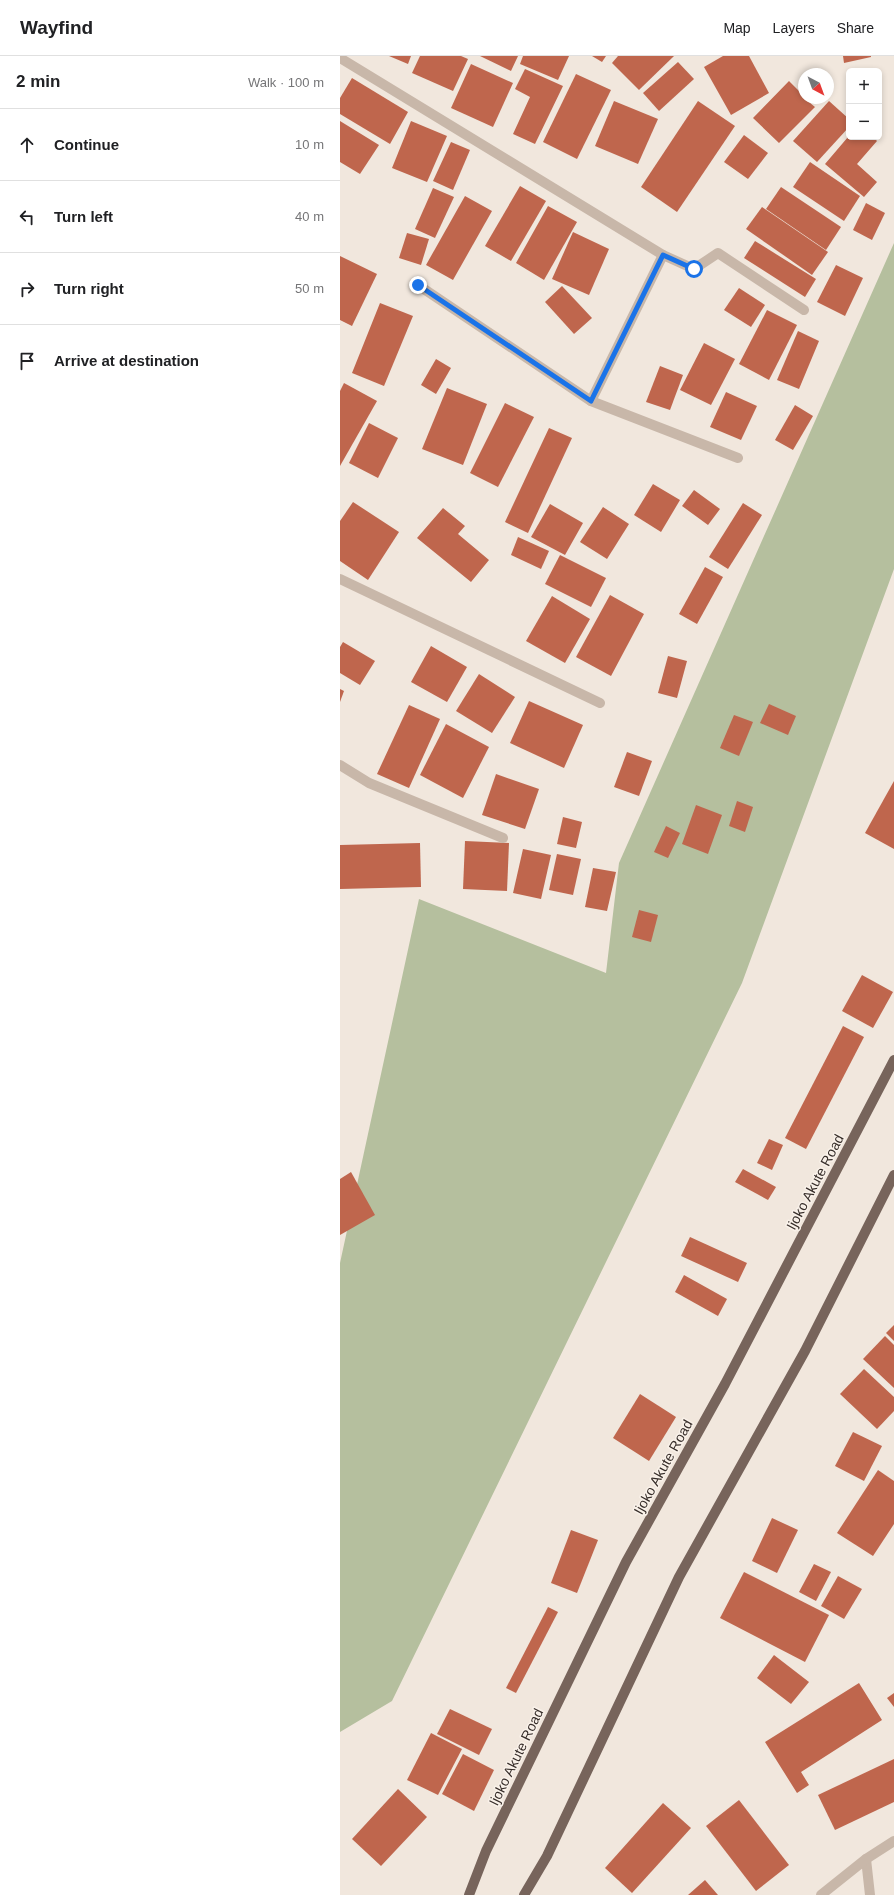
<!DOCTYPE html>
<meta charset="utf-8">
<style>
:root{--surface:#fff;--page:#f2f2f2;--text:#202124;--muted:#757577;--line:#e0e0e0}
body{margin:0;font-family:Arial,sans-serif;background:var(--page);color:var(--text)}
.controls{position:absolute;right:12px;top:12px;display:grid;overflow:hidden;border-radius:6px;box-shadow:0 2px 6px #0003}
.controls button{width:36px;height:36px;display:grid;place-items:center;padding:0;border:0;border-bottom:1px solid var(--line);background:var(--surface);color:var(--text);font:20px sans-serif}
.compass{position:absolute;left:458px;top:12px;width:36px;height:36px;border-radius:50%;background:var(--surface);box-shadow:0 2px 6px #0003;rotate:139deg}
.stop{position:absolute;width:12px;height:12px;margin:-9px;border:3px solid #1a73e8;border-radius:50%;background:#fff}
.stop.end{background:#1a73e8;border-color:#fff;box-shadow:0 1px 4px #0008}
.list{margin:0;padding:0;list-style:none}
h2{display:flex;justify-content:space-between;align-items:center;height:52px;margin:0;padding:0 16px;font-size:17px}
h2 small{font-size:13px;font-weight:400;color:var(--muted)}
.list li{display:grid;grid-template-columns:26px 1fr auto;gap:12px;align-items:center;box-sizing:border-box;height:72px;padding:0 16px;border-top:1px solid var(--line)}
.list b{display:block;font-size:15px;white-space:nowrap}
.list em{font-size:13px;font-style:normal;color:var(--muted)}
.icon{flex:none;width:22px;height:22px;fill:none;stroke:currentColor;stroke-width:2;stroke-linecap:round;stroke-linejoin:round}
.map{position:relative;flex:none;width:554px;height:1839px;overflow:hidden}
header{display:flex;align-items:center;gap:24px;box-sizing:border-box;height:56px;padding:0 20px;background:var(--surface);border-bottom:1px solid var(--line)}
header strong{font-size:19px}
nav{display:flex;gap:22px;margin-inline-start:auto;font-size:14px}
main{display:flex}
aside{flex:1;background:var(--surface)}
.map>svg:first-child{display:block}
</style>
<header>
<strong>Wayfind</strong>
<nav><a>Map</a><a>Layers</a><a>Share</a></nav>
</header>
<main>
<aside>
<h2>2 min<small>Walk · 100 m</small></h2>
<ul class="list">
<li><svg class="icon" aria-label="ahead" viewBox="0 0 24 24"><path d="M12 20V5M6 11l6-6 6 6"/></svg><div><b>Continue</b></div><em>10 m</em></li>
<li><svg class="icon" aria-label="left" viewBox="0 0 24 24"><path d="M17 20v-9H6M10 6l-5 5 5 5"/></svg><div><b>Turn left</b></div><em>40 m</em></li>
<li><svg class="icon" aria-label="right" viewBox="0 0 24 24"><path d="M7 20v-9h11M14 6l5 5-5 5"/></svg><div><b>Turn right</b></div><em>50 m</em></li>
<li><svg class="icon" aria-label="arrive" viewBox="0 0 24 24"><path d="M6 21V4h12l-3 4 3 4H6"/></svg><div><b>Arrive at destination</b></div></li>
</ul>
</aside>
<div class="map">
<svg width="554" height="1839" viewBox="0 0 554 1839">
<rect width="100%" height="100%" fill="#f1e7dd"/>
<path fill="#b5bf9e" d="M554 187V513L402 927 52 1645 0 1676V1207L79 843 266 917 279 807Z"/>
<g fill="#bf664d">
<path d="M49 0H71L68 8Z"/>
<path d="M80 0H121L128 3 113 35 72 17Z"/>
<path d="M140 0H178L171 15Z"/>
<path d="M183 0H229L218 24 180 8Z"/>
<path d="M252 0H266L262 6Z"/>
<path d="M278 0H334L299 34 272 7Z"/>
<path d="M383 0H409L429 37 391 59 364 11Z"/>
<path d="M503 0H531V1L504 7Z"/>
<path d="M338 6 354 23 319 55 303 37Z"/>
<path d="M131 8 173 27 153 71 111 52Z"/>
<path d="M185 13 223 30 195 88 173 78 190 41 175 33Z"/>
<path d="M236 18 271 34 237 103 203 86Z"/>
<path d="M12 22 68 56 50 88 0 58V42Z"/>
<path d="M449 25 464 40V42L475 51 439 87 413 62Z"/>
<path d="M274 45 318 63 298 108 255 90Z"/>
<path d="M358 45 395 70 337 156 301 131Z"/>
<path d="M489 45 509 63V71L477 106 453 85Z"/>
<path d="M0 65 39 89 20 118 0 106Z"/>
<path d="M71 65 107 80 87 126 52 112Z"/>
<path d="M404 79 428 97 408 123 384 106Z"/>
<path d="M508 81H533L537 85 517 108 537 126 524 141 485 108Z"/>
<path d="M111 86 130 94 113 134 93 125Z"/>
<path d="M470 106 520 140 504 165 453 131Z"/>
<path d="M180 130 206 145 171 205 145 190Z"/>
<path d="M441 131 501 171 486 194 426 153Z"/>
<path d="M93 132 114 141 95 182 75 173Z"/>
<path d="M125 140 152 155 113 224 86 209Z"/>
<path d="M526 147 545 157 532 184 513 174Z"/>
<path d="M208 150 237 166 204 224 176 207Z"/>
<path d="M422 151 488 196 472 219 406 173Z"/>
<path d="M233 176 269 193 249 239 212 223Z"/>
<path d="M67 177 89 183 81 209 59 202Z"/>
<path d="M415 185 476 223 465 241 404 202Z"/>
<path d="M0 200 37 218 12 270 0 264Z"/>
<path d="M496 209 523 222 505 260 477 246Z"/>
<path d="M222 230 252 262 234 278 205 246Z"/>
<path d="M399 232 425 249 411 271 384 254Z"/>
<path d="M40 247 73 260 44 330 12 317Z"/>
<path d="M427 254 457 269 429 324 399 308Z"/>
<path d="M458 275 479 285 459 333 437 324Z"/>
<path d="M364 287 395 303 371 349 340 334Z"/>
<path d="M96 303 111 312 96 338 81 329Z"/>
<path d="M320 310 343 319 330 354 306 346Z"/>
<path d="M4 327 37 345 0 410V335Z"/>
<path d="M107 332 147 348 123 409 82 393Z"/>
<path d="M386 336 417 350 401 384 370 371Z"/>
<path d="M165 347 194 361 158 431 130 417Z"/>
<path d="M455 349 473 360 453 394 435 384Z"/>
<path d="M29 367 58 382 38 422 9 407Z"/>
<path d="M209 372 232 382 188 477 165 466Z"/>
<path d="M313 428 340 444 321 476 294 459Z"/>
<path d="M354 434 380 453 368 469 342 450Z"/>
<path d="M13 446 59 476 28 524 0 505V465Z"/>
<path d="M403 447 422 459 388 513 369 501Z"/>
<path d="M210 448 243 467 225 499 191 481Z"/>
<path d="M263 451 289 468 267 503 240 486Z"/>
<path d="M103 452 125 470 118 478 149 504 131 526 77 482Z"/>
<path d="M178 481 209 495 201 513 171 499Z"/>
<path d="M220 499 266 522 251 551 205 528Z"/>
<path d="M365 511 383 521 357 568 339 558Z"/>
<path d="M270 539 304 558 271 620 236 601Z"/>
<path d="M212 540 250 563 225 607 186 585Z"/>
<path d="M3 586 35 605 20 629 0 617V591Z"/>
<path d="M91 590 127 611 107 646 71 626Z"/>
<path d="M328 600 347 605 337 642 318 637Z"/>
<path d="M139 618 175 641 152 677 116 655Z"/>
<path d="M0 633 4 635 0 646Z"/>
<path d="M189 645 243 669 224 712 170 687Z"/>
<path d="M429 648 456 660 448 679 420 667Z"/>
<path d="M69 649 100 663 69 732 37 718Z"/>
<path d="M394 659 413 666 399 700 380 692Z"/>
<path d="M106 668 149 691 123 742 80 719Z"/>
<path d="M287 696 312 705 299 740 274 731Z"/>
<path d="M156 718 199 733 185 773 142 759Z"/>
<path d="M554 725V793L525 777Z"/>
<path d="M397 745 413 751 405 776 389 770Z"/>
<path d="M356 749 382 759 368 798 342 788Z"/>
<path d="M223 761 242 766 236 792 217 788Z"/>
<path d="M326 770 340 777 328 802 314 796Z"/>
<path d="M125 785 169 787 167 835 123 833Z"/>
<path d="M80 787 81 831 0 833V789Z"/>
<path d="M183 793 211 799 201 843 173 837Z"/>
<path d="M217 798 241 803 233 839 209 834Z"/>
<path d="M253 812 276 816 267 855 245 851Z"/>
<path d="M299 854 318 859 311 886 292 881Z"/>
<path d="M522 919 553 936 533 972 502 955Z"/>
<path d="M503 970 524 981 466 1093 445 1082Z"/>
<path d="M429 1083 443 1089 432 1114 417 1107Z"/>
<path d="M403 1113 436 1131 428 1144 395 1126Z"/>
<path d="M11 1116 35 1159 0 1179V1123Z"/>
<path d="M350 1181 407 1207 398 1226 341 1200Z"/>
<path d="M344 1219 387 1243 378 1260 335 1236Z"/>
<path d="M554 1269V1285L546 1277Z"/>
<path d="M545 1280 554 1289V1332L523 1303Z"/>
<path d="M524 1313 554 1341V1355L537 1373 500 1338Z"/>
<path d="M300 1338 336 1361 309 1405 273 1382Z"/>
<path d="M513 1376 542 1390 524 1425 495 1410Z"/>
<path d="M538 1414 554 1425V1468L533 1500 497 1477Z"/>
<path d="M432 1462 458 1474 437 1517 412 1505Z"/>
<path d="M231 1474 258 1484 237 1537 211 1527Z"/>
<path d="M474 1508 491 1516 476 1545 459 1536Z"/>
<path d="M404 1516 489 1559 465 1606 380 1562Z"/>
<path d="M498 1520 522 1533 504 1563 481 1550Z"/>
<path d="M208 1551 218 1556 176 1637 166 1632Z"/>
<path d="M434 1599 469 1626 451 1648 417 1622Z"/>
<path d="M519 1627 542 1664 461 1716 469 1729 457 1737 425 1686Z"/>
<path d="M554 1637V1651L547 1642Z"/>
<path d="M110 1653 152 1673 139 1699 97 1678Z"/>
<path d="M91 1677 122 1693 98 1739 67 1724Z"/>
<path d="M123 1698 154 1714 134 1755 102 1738Z"/>
<path d="M554 1703V1746L495 1774 478 1739Z"/>
<path d="M58 1733 87 1761 41 1810 12 1783Z"/>
<path d="M399 1744 449 1809 416 1835 366 1770Z"/>
<path d="M323 1747 351 1772 292 1837 265 1812Z"/>
<path d="M365 1824 378 1839H348Z"/>
</g>
<g fill="none" stroke-linecap="round" stroke-linejoin="round">
<g stroke="#c8b7a9" stroke-width="10">
<path d="M0 2 323 199 354 213 378 197 464 254"/>
<path d="M323 199 251 345 398 402"/>
<path d="M78 229 251 345"/>
<path d="M0 523 260 647"/>
<path d="M0 709 29 727 163 782"/>
<path d="M526 1803 530 1839"/>
<path d="M481 1839 526 1803 554 1785"/>
</g>
<g stroke="#77645b" stroke-width="10">
<path d="M129 1839 146 1795 286 1506 385 1328 554 1004"/>
<path d="M184 1839 207 1800 339 1521 465 1295 554 1119"/>
</g>
</g>
<g fill="none" stroke-linecap="round" stroke-linejoin="round">
<path stroke="#1a73e8" stroke-width="5" d="M78 229 251 345 323 199 354 213"/>
</g>
<g text-anchor="middle" stroke-width="3" stroke-linejoin="round" paint-order="stroke">
<g font-size="14" fill="#362d29" stroke="#f9f1e9">
<text transform="translate(475 1126) rotate(-62)" y="5">Ijoko Akute Road</text>
<text transform="translate(323 1411) rotate(-61)" y="5">Ijoko Akute Road</text>
<text transform="translate(176 1701) rotate(-64)" y="5">Ijoko Akute Road</text>
</g>
</g>
</svg>
<div class="controls">
<button>+</button>
<button>−</button>
</div>
<svg class="compass" viewBox="-18 -18 36 36"><path d="M0-13l5 13h-10z" fill="#e53935"/><path d="M0 13l5-13h-10z" fill="#757577"/></svg>
<div class="stop" style="left:354px;top:213px"></div>
<div class="stop end" style="left:78px;top:229px"></div>
</div>
</main>
